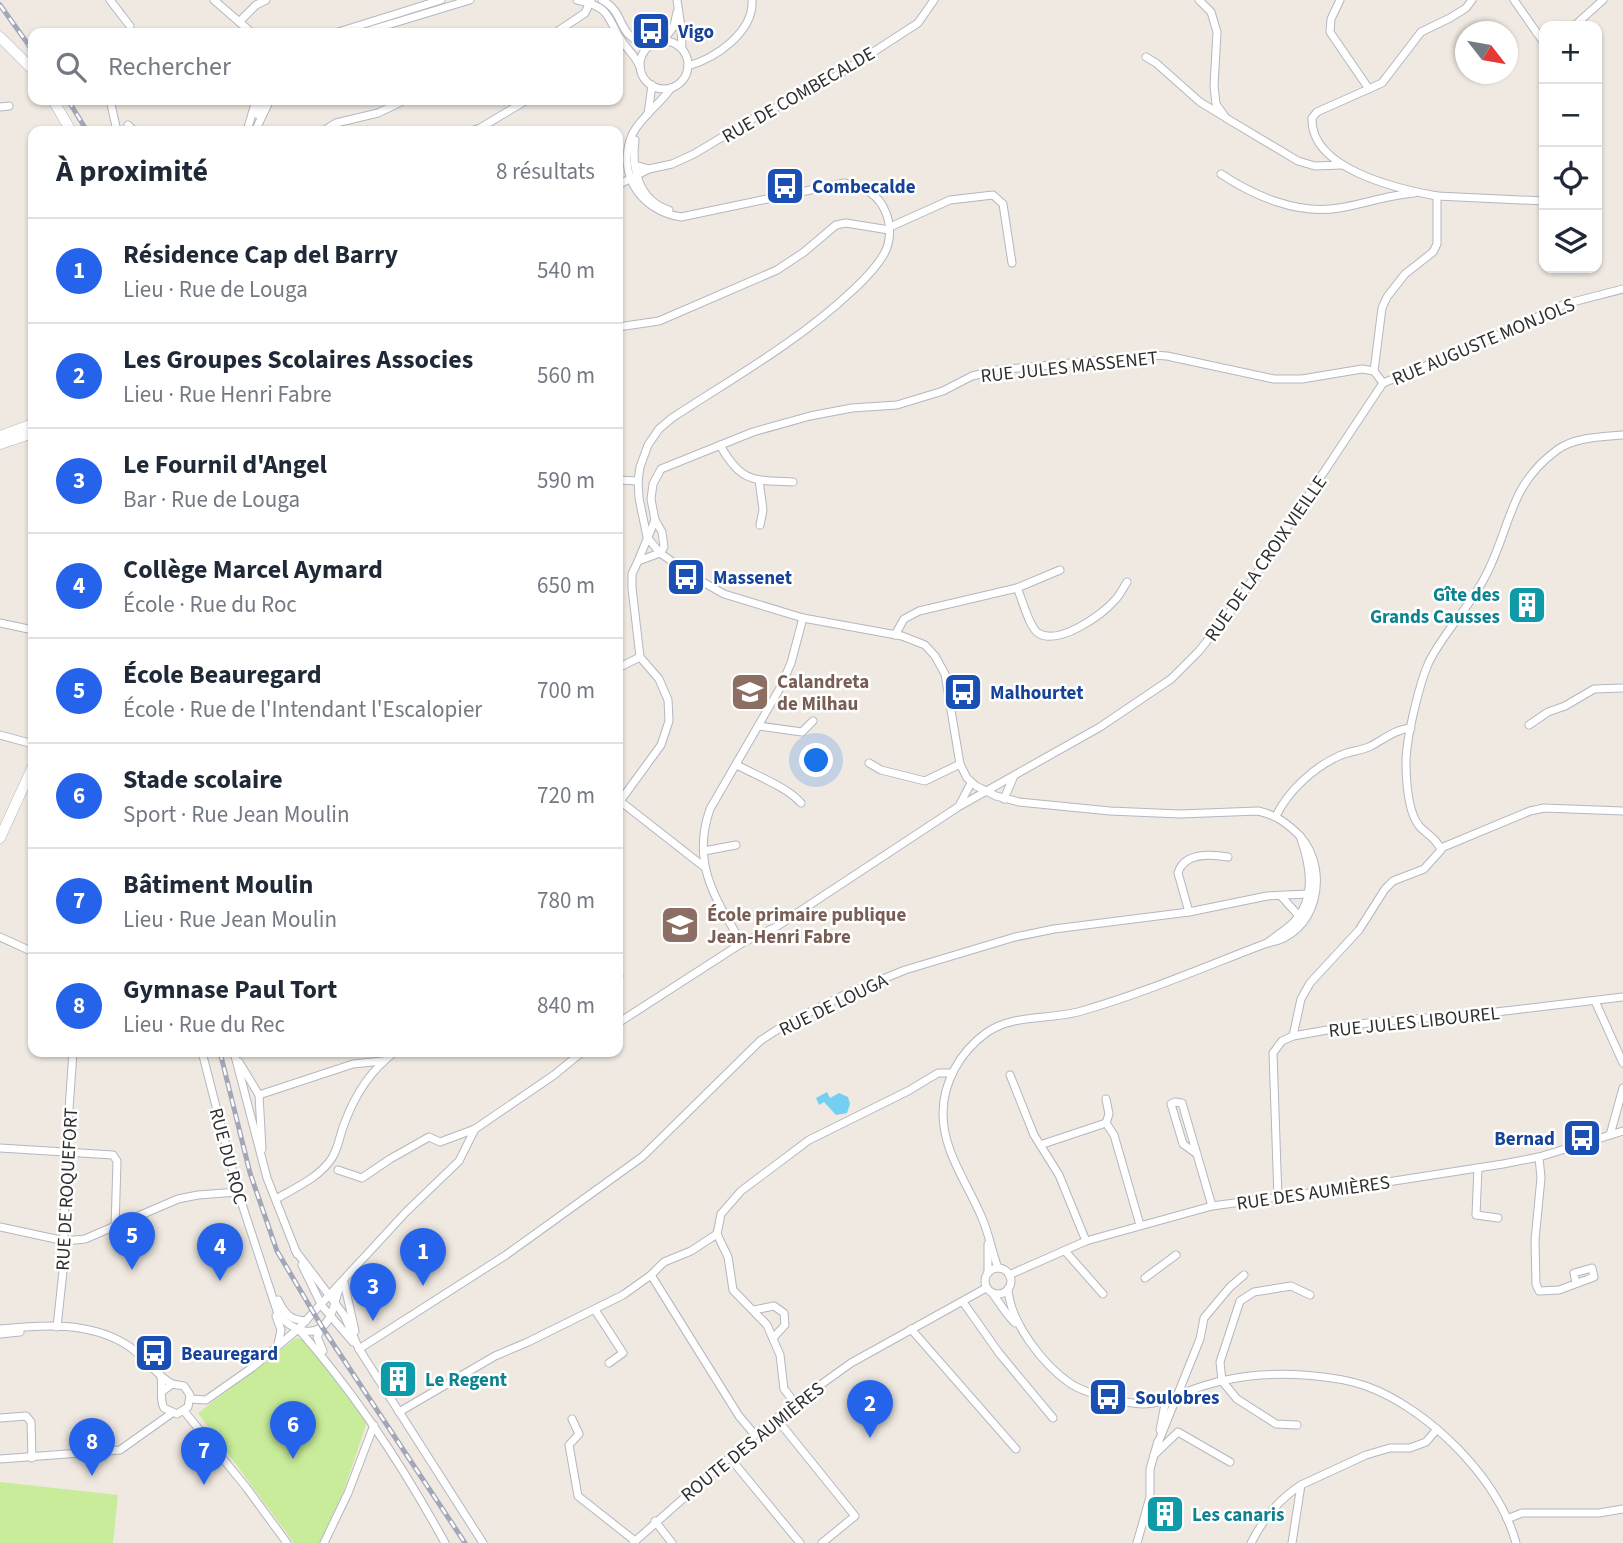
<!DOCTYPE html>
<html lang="fr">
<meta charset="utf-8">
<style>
:root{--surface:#fff;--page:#f2f2f3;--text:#1f2937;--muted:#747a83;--line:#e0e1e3;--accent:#2563eb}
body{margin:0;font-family:"Source Sans 3",sans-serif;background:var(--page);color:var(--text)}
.controls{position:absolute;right:21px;top:21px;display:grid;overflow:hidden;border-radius:14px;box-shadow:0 2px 5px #0004}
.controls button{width:63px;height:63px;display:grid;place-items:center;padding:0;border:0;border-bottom:2px solid var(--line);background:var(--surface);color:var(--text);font:35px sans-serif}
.compass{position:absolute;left:1455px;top:21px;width:63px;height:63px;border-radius:50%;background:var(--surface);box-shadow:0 2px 5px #0004;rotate:121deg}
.you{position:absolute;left:817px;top:761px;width:24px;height:24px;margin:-18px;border:5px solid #fff;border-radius:50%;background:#1a73e8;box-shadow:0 0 0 10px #1a73e833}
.badge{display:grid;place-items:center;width:46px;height:46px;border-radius:50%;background:var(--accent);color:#fff;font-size:23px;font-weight:700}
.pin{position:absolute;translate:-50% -58px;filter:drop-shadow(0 2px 4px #0008)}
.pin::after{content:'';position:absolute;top:37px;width:24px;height:21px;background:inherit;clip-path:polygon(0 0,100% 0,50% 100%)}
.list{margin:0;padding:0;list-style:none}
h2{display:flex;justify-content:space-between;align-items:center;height:91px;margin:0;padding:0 28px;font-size:30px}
h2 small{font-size:23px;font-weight:400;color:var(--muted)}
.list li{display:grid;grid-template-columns:46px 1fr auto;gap:21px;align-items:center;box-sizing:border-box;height:105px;padding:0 28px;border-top:2px solid var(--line)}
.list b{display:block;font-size:26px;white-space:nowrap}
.list p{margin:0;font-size:23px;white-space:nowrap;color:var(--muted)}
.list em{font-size:23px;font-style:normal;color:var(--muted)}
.icon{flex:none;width:38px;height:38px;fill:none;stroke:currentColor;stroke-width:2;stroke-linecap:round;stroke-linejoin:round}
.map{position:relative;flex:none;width:1623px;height:1543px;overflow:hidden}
.search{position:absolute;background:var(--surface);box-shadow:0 2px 5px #0004;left:28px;top:28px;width:595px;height:77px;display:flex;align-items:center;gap:18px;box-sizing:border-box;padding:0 24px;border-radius:14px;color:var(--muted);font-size:26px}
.panel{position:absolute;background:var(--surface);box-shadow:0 2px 5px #0004;left:28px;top:126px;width:595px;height:931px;border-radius:14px}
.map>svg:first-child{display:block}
</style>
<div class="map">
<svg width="1623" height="1543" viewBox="0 0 1623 1543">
<rect width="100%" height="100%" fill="#efe9e1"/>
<g fill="#c9ec9a">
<path d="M296 1338 304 1340 367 1422 344 1490 320 1543H294L198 1413Z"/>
<path d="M0 1482 118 1495 113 1543H0Z"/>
</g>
<path fill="#75cff0" d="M827 1092 830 1098 839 1093 848 1097 850 1104 847 1113 836 1115 824 1102 819 1105 816 1098Z"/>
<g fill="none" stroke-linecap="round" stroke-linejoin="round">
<g stroke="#b4b7c1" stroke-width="9">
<g id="street">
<path d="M110 0 130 26"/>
<path d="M214 0 252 33"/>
<path d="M577 0C614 8 605 18 624 44 630 52 636 57 640 67"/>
<path d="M602 0C629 15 613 36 650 45"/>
<path d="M677 0 681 27 682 48"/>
<path d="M1199 0 1211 12 1217 32 1214 86 1216 104 1226 118 1298 161 1315 166 1342 165"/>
<path d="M1340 0 1331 19 1330 32 1369 89"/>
<path d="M1514 0 1544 43"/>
<path d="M239 22 256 5 266 0"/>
<path d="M1574 26 1603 0"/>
<path d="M335 33 441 0"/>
<path d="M361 33 470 0"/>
<path d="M555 33 585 13 591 0"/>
<path d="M663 41 674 26 677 12"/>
<circle cx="664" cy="65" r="24"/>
<path d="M1146 57 1156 63 1200 102 1223 116"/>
<path d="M688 66C716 58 754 32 752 0"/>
<path d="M671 88C660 104 639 119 632 135 616 174 641 211 681 217L844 183C863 186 879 194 886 213 891 225 891 242 884 254 876 268 864 280 852 291 799 341 733 378 672 418L659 429 648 445 640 467 638 481 639 498 647 537 660 553 694 577 724 594 803 618 902 636 925 645 935 656 945 674 960 764 967 778 976 786 996 796 1019 802 1110 811 1180 814 1258 811C1276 815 1287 823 1300 836"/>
<path d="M110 100 117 131"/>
<path d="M0 107 9 106"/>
<path d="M648 114 652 85"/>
<path d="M258 115 263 100"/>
<path d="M128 125 134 131"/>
<path d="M247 131 256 100"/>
<path d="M255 131 270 100"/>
<path d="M323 131 336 123 378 113 405 100"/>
<path d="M471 131 480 128 527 100"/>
<path d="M635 140C631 168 639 201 669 210"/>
<path d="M649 169 672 164 694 154 754 118 809 92 841 73 918 23 934 0"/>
<path d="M1221 174C1254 196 1298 215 1339 208 1364 204 1388 195 1414 193"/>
<path d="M618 185 649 169 635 165"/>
<path d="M1437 196 1544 201"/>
<path d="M890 227 950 200 993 195 1003 204 1012 263"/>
<path d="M618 327 659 321 777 270 804 252 836 225 846 223 889 230"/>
<path d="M1383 383 1374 371 1382 308 1387 297 1405 274 1433 252 1437 244V196C1398 189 1310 169 1312 118L1317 112 1382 83 1421 32 1450 18 1466 8 1472 0"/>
<path d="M1383 383 1468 349 1565 304 1623 289"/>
<path d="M720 445C741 483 753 480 793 482"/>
<path d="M618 480 638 481"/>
<path d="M759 480 763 510 760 525"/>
<path d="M655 520 651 499 653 484 661 469 753 432 810 416 852 408 897 405 943 391 972 376 998 370 1153 355 1167 356 1274 379H1302L1362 369 1374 371"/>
<path d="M655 520 662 532 664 547 660 553 638 561Z"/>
<path d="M1017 588C1022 598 1029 627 1038 633 1058 646 1101 616 1115 600 1120 595 1123 588 1127 582"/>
<path d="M0 623 33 630"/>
<path d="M895 635 904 619 919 611 1017 588 1060 570"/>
<path d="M618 668 640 657"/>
<path d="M1529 725 1548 712 1565 706 1594 689 1623 688"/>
<path d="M759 726 802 732 813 721"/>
<path d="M0 735 33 744"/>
<path d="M869 763 881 770 925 781 960 764"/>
<path d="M737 765C757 776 787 787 801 803"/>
<path d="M1004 799 1013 778"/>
<path d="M620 801 703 866"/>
<path d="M618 804 661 745 669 721 668 700 659 679 640 657 632 588V574L638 561"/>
<path d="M960 804 971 783"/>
<path d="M1276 816C1288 791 1314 767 1339 756 1349 751 1361 751 1371 746 1384 739 1396 729 1411 728"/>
<path d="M1300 836C1331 871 1317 936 1267 943 1276 936 1286 930 1294 922 1317 897 1310 864 1300 836Z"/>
<path d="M1441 848 1530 811 1544 808 1623 811"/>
<path d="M704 851 736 845"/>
<path d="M1281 896 1299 916"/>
<path d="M1189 912 1178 873C1184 852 1210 854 1228 857"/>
<path d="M0 937 33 952"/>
<path d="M742 943C715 899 691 863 710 809L780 688 791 663 803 618"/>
<path d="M618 977 619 976"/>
<path d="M1595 1001 1623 1063"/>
<path d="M618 1023 742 943 776 927 958 807 1100 727 1171 679 1199 651 1237 603 1383 383"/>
<path d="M1293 1036 1301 999 1310 983 1359 930 1385 889 1393 881 1424 869 1441 850C1437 839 1428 835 1420 827 1407 812 1406 779 1406 760 1407 736 1419 684 1429 662 1445 630 1472 605 1487 573 1511 526 1509 485 1557 450 1575 437 1601 437 1623 435"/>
<path d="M202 1052 238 1192 278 1314C292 1331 317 1341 330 1317 334 1309 335 1299 339 1290"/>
<path d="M234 1052 267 1178 297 1254"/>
<path d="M239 1062 259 1095 262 1149"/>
<path d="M1010 1075 1034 1135 1059 1175 1086 1241"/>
<path d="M259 1095 353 1064 382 1061"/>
<path d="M1106 1099 1109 1114 1106 1123 1114 1135 1140 1225"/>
<path d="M1610 1135 1623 1088"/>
<path d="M1040 1145 1106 1123"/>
<path d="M0 1148 113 1155 117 1161 115 1228"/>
<path d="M1197 1154 1183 1144 1171 1104 1175 1102 1182 1103 1212 1206"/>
<path d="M1539 1157 1541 1178 1535 1240 1536 1284 1539 1291 1559 1290 1594 1277 1592 1268 1574 1273 1576 1283"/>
<path d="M1478 1168 1476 1215 1498 1218"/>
<path d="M338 1170 362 1178 390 1159 429 1137 440 1142 475 1129"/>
<path d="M1278 1198 1273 1053 1282 1041 1293 1036 1367 1023 1496 1012 1623 997"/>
<path d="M276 1199C295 1188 320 1177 332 1158 339 1147 340 1133 345 1122 355 1095 372 1069 395 1052"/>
<path d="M0 1227 65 1241 85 1239 178 1199 198 1195 238 1192"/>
<path d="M717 1234 728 1257 733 1290 767 1325 780 1355 784 1389 795 1403"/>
<path d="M295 1250 344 1315 359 1349 483 1543"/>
<path d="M1065 1251 1103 1294"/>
<path d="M302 1265 322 1306 353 1342"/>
<path d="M998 1268C992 1252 989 1234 982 1218 968 1184 943 1152 943 1114 943 1082 960 1052 986 1033 1013 1014 1047 1020 1078 1012 1142 994 1204 967 1267 943"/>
<circle cx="998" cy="1281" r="13"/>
<path d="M988 1273V1244"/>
<path d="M651 1275 739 1416 755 1435"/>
<path d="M1009 1275 1086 1241 1212 1206 1362 1186 1503 1164 1539 1157 1623 1131"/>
<path d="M1145 1278 1176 1255"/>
<path d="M344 1282 355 1331"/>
<path d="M1008 1289C1010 1322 1043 1365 1071 1384 1087 1394 1123 1403 1142 1404 1164 1404 1183 1392 1203 1386 1219 1381 1234 1378 1250 1376 1284 1372 1334 1375 1366 1386 1429 1409 1498 1478 1516 1543"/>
<path d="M993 1294 1007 1314 1015 1323"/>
<path d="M278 1300C285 1314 290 1320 306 1321"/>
<path d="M963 1302 999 1353 1053 1418"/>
<path d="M595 1310 623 1353 609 1363"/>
<path d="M754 1310 774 1306 784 1313 785 1325 773 1338"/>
<path d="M276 1316 281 1330 278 1344"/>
<path d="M57 1327 63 1271 66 1152 73 1052"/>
<path d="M322 1327 317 1337 323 1351"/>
<path d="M0 1329C43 1325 89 1321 127 1345 144 1356 155 1374 172 1384"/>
<path d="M911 1329 1016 1449"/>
<path d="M301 1332C357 1396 404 1468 445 1543"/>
<path d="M0 1334 20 1332"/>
<path d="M359 1349 506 1255 642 1157 760 1041 786 1024 844 995 905 970 1015 937 1054 929 1189 912 1267 896 1308 894"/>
<path d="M161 1378C163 1388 159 1399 164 1408L177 1414 188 1407 190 1395 184 1386 172 1384 163 1391"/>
<path d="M191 1399 206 1400 253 1367 298 1329 406 1212 459 1161 475 1129 554 1075 582 1052"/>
<path d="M184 1411 246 1487 287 1543"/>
<path d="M399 1412 495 1356 528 1342 623 1295 651 1275 664 1262 691 1251 717 1234 721 1214 741 1191 809 1140 908 1091 938 1073H951"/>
<path d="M0 1418 26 1416 31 1422 32 1458"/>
<path d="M776 1418 855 1516 822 1543"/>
<path d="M572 1419 579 1434 569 1445 578 1496 635 1541"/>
<path d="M1297 1425 1276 1424 1237 1399 1222 1381 1220 1362 1240 1301 1254 1292 1291 1286 1310 1295"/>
<path d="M1160 1430 1166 1399"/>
<path d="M1158 1443 1200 1339 1204 1318 1230 1287 1244 1275"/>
<path d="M1154 1455 1178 1432 1230 1462"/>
<path d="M730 1458 800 1543"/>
<path d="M0 1459 120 1450 172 1413"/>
<path d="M1507 1519 1522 1513H1599L1623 1509"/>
<path d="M655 1521 672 1543"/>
<path d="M324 1543 348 1493 374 1425"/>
<path d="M633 1543 755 1435 805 1396 851 1363 986 1288"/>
<path d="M1137 1543 1150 1497V1469L1158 1441"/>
<path d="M1251 1543C1264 1518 1278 1500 1301 1485"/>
<path d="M1292 1543 1301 1485 1366 1455 1390 1448H1410L1426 1442 1437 1429"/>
</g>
</g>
<g stroke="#b4b7c1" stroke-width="11">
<g id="secondary">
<path d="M0 37 33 70"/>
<path d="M53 100 71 131"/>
<path d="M0 436 33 424"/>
<path d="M0 444 33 433"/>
<path d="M0 838 33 766"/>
</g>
</g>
<use href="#street" stroke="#fff" stroke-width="7"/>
<use href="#secondary" stroke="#fff" stroke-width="10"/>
<g stroke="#a3a6b8" stroke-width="5">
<g id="rail">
<path d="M0 5 33 51"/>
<path d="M68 100 87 131"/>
<path d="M220 1052 250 1173 277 1251 322 1327 465 1543"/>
</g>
</g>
<use href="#rail" stroke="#fff" stroke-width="2.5" stroke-dasharray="8" stroke-linecap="butt"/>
</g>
<defs>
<g id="bus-square" transform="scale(2.0125)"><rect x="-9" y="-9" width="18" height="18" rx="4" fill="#1a4fb4" stroke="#fff"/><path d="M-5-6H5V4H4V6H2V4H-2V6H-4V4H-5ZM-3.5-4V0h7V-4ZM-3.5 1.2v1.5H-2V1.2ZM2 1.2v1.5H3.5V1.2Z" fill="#fff"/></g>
<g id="building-square" transform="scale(2.0125)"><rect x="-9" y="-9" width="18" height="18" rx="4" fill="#0f9aa8" stroke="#fff"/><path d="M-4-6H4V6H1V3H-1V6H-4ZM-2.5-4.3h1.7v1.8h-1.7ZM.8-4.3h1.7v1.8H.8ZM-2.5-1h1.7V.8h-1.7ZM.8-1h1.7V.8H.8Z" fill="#fff"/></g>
<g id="school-square" transform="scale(2.0125)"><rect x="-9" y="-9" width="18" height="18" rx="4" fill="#8d6e63" stroke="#fff"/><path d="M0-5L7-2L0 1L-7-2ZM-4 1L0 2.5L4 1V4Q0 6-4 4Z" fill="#fff"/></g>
</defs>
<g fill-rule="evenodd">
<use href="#bus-square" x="651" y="31"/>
<use href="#bus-square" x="785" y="186"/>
<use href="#bus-square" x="686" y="577"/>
<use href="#building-square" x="1527" y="605"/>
<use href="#school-square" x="750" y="692"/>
<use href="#bus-square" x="963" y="692"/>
<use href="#school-square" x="680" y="925"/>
<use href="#bus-square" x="1582" y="1138"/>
<use href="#bus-square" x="154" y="1353"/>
<use href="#building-square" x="398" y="1379"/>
<use href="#bus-square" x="1108" y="1397"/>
<use href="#building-square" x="1165" y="1514"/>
</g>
<g text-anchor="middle" stroke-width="5" stroke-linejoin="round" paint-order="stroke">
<g font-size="19" font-weight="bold" fill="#164399" stroke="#fff" text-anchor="start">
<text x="678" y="38">Vigo</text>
<text x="812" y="193">Combecalde</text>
<text x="713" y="584">Massenet</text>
<text x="990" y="699">Malhourtet</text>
<text x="1555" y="1145" text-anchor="end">Bernad</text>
<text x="181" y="1360">Beauregard</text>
<text x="1135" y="1404">Soulobres</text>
</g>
<g font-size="19" fill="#2e2e2e" stroke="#fff">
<text transform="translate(798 94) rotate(-30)" y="7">RUE DE COMBECALDE</text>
<text transform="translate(1483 341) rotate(-23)" y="7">RUE AUGUSTE MONJOLS</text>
<text transform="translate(1069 366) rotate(-6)" y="7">RUE JULES MASSENET</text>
<text transform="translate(1265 558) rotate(-55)" y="7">RUE DE LA CROIX VIEILLE</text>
<text transform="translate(833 1004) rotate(-26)" y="7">RUE DE LOUGA</text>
<text transform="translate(1414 1021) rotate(-6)" y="7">RUE JULES LIBOUREL</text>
<text transform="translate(229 1156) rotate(75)" y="7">RUE DU ROC</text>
<text transform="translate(66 1189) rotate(-87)" y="7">RUE DE ROQUEFORT</text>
<text transform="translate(1313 1192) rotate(-8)" y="7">RUE DES AUMIÈRES</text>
<text transform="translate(752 1441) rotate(-39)" y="7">ROUTE DES AUMIÈRES</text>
</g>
<g font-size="19" font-weight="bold" fill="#0d838f" stroke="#fff" text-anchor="start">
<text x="1500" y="601" text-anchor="end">Gîte des<tspan x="1500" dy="22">Grands Causses</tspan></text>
<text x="425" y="1386">Le Regent</text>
<text x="1192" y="1521">Les canaris</text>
</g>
<g font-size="19" font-weight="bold" fill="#785e54" stroke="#fff" text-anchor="start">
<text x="777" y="688">Calandreta<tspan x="777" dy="22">de Milhau</tspan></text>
<text x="707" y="921">École primaire publique<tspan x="707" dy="22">Jean-Henri Fabre</tspan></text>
</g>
</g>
</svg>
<div class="controls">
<button>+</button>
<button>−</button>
<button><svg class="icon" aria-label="locate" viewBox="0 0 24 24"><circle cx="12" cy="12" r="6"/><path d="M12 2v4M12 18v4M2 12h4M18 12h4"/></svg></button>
<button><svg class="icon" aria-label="layers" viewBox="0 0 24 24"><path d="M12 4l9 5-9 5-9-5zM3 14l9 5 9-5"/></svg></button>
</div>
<svg class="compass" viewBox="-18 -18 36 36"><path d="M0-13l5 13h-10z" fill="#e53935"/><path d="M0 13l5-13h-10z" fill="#747a83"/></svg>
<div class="you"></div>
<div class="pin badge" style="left:423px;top:1286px">1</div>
<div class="pin badge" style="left:870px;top:1438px">2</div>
<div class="pin badge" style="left:373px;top:1321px">3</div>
<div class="pin badge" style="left:220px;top:1281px">4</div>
<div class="pin badge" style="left:132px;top:1270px">5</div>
<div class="pin badge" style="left:293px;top:1459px">6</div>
<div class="pin badge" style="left:204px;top:1485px">7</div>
<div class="pin badge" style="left:92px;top:1476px">8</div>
<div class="search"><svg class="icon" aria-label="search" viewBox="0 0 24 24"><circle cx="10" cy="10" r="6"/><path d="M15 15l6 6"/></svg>Rechercher</div>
<section class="panel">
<h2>À proximité<small>8 résultats</small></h2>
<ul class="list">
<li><span class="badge">1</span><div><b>Résidence Cap del Barry</b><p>Lieu · Rue de Louga</p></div><em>540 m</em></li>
<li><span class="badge">2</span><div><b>Les Groupes Scolaires Associes</b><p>Lieu · Rue Henri Fabre</p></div><em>560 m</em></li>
<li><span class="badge">3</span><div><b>Le Fournil d'Angel</b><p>Bar · Rue de Louga</p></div><em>590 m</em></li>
<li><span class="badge">4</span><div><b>Collège Marcel Aymard</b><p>École · Rue du Roc</p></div><em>650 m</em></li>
<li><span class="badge">5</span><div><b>École Beauregard</b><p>École · Rue de l'Intendant l'Escalopier</p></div><em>700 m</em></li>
<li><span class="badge">6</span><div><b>Stade scolaire</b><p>Sport · Rue Jean Moulin</p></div><em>720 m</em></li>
<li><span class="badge">7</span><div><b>Bâtiment Moulin</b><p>Lieu · Rue Jean Moulin</p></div><em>780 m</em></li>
<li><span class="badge">8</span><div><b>Gymnase Paul Tort</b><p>Lieu · Rue du Rec</p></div><em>840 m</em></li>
</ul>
</section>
</div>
